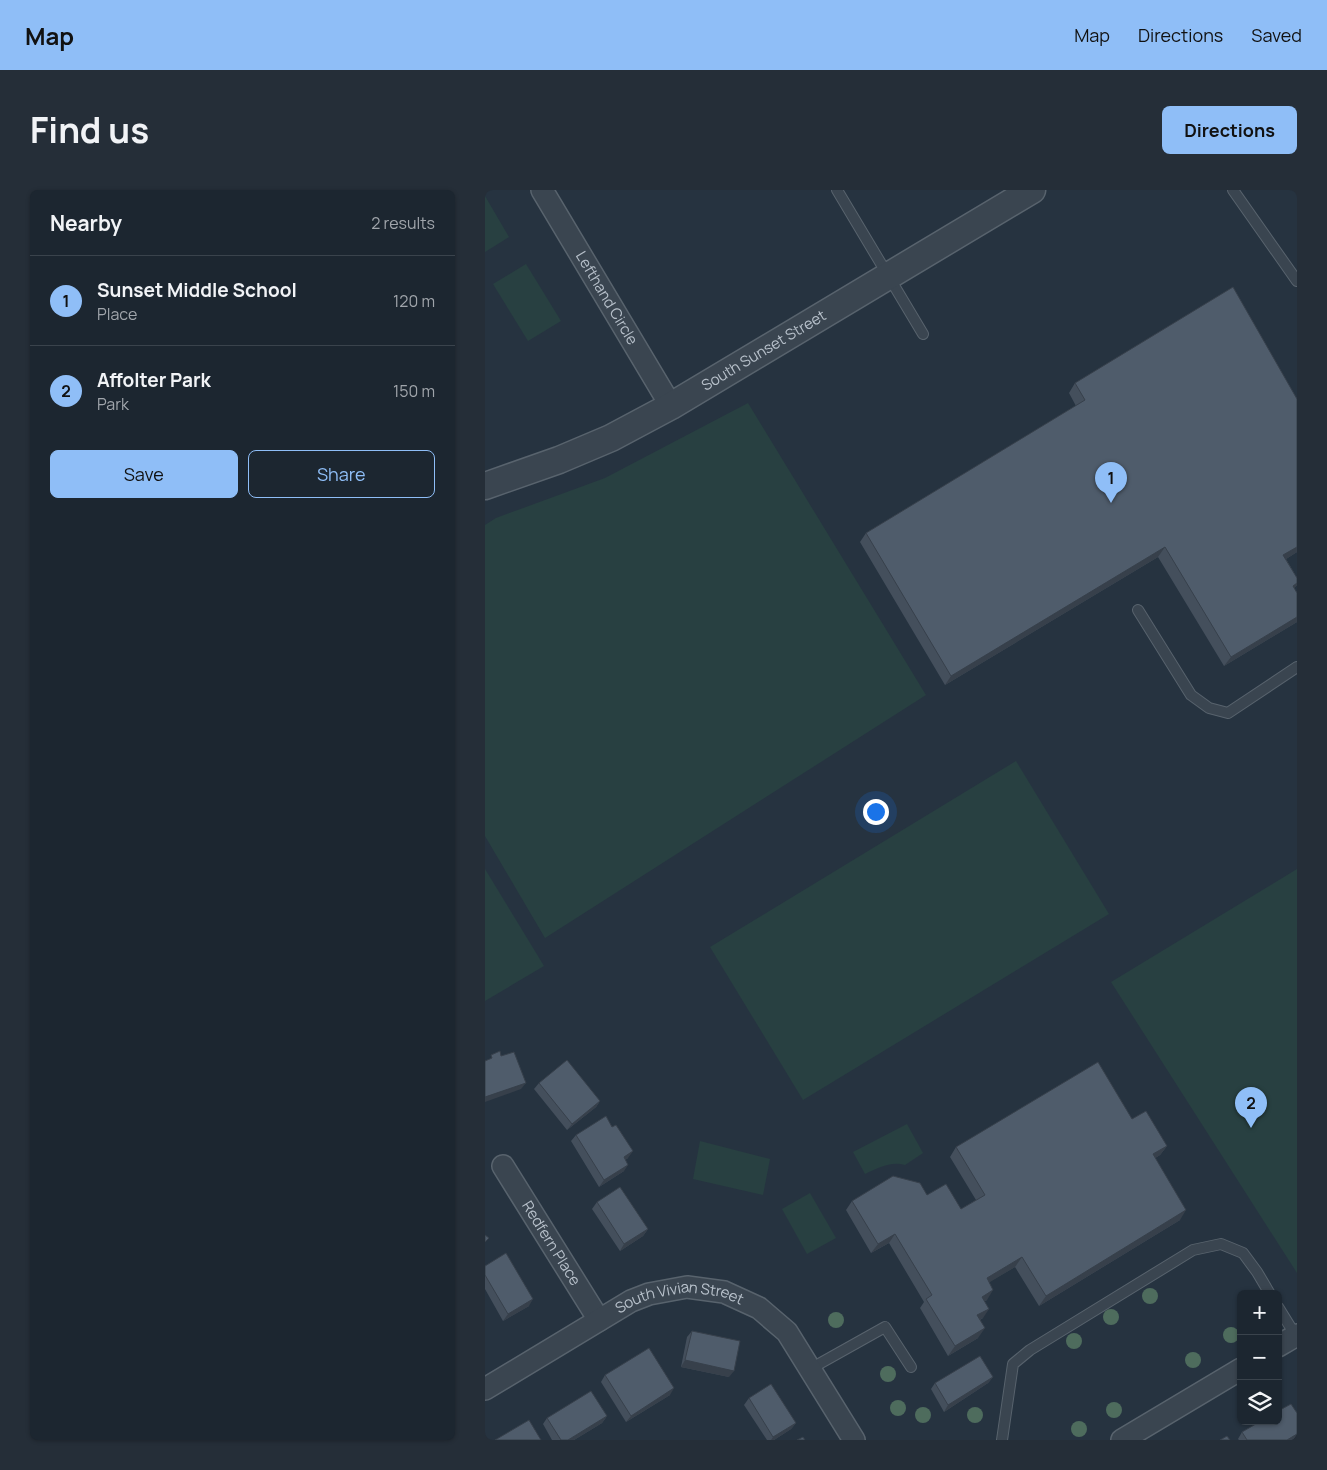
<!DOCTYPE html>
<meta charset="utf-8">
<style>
:root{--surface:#1c2630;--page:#252e38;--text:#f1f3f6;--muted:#a0a5ab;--line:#3a434c;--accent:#8fbef7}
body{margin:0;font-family:Manrope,sans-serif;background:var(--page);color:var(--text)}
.controls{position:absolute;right:15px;bottom:15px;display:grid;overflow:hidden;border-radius:8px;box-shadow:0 1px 4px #0004}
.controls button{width:45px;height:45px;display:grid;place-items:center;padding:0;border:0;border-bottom:1px solid var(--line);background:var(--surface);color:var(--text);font:25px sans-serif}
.you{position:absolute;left:390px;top:621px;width:18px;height:18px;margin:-12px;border:4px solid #fff;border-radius:50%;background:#1a73e8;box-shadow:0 0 0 8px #1a73e833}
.badge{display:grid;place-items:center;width:32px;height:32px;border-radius:50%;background:var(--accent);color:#111;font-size:16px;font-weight:700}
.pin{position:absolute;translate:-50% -41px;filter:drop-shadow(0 1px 2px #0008)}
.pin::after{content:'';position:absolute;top:26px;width:18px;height:15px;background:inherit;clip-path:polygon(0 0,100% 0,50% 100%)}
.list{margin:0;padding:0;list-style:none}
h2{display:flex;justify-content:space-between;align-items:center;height:65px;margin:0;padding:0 20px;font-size:21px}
h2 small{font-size:16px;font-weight:400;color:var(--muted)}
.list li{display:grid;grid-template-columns:32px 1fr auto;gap:15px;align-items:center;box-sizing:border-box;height:90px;padding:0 20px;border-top:1px solid var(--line)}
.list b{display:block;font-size:19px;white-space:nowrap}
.list p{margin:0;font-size:16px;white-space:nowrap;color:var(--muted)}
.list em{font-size:16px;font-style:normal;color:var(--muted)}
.actions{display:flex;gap:10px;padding:15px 20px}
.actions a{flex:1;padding:11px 0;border:1px solid var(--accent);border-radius:8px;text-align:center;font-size:18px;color:var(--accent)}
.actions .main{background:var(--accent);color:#111}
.icon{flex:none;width:28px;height:28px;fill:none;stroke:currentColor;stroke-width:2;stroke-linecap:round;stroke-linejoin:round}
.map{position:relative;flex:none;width:812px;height:1250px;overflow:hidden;border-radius:8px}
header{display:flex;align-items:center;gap:30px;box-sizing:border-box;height:70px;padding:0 25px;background:var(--accent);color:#111}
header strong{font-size:24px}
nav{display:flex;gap:28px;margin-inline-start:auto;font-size:18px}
.intro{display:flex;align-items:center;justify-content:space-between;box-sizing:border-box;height:120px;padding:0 30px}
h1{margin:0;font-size:35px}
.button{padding:12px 22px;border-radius:8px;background:var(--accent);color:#111;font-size:18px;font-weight:700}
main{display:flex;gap:30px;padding:0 30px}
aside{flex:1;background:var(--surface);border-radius:8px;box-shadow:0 1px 4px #0004}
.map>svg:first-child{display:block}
</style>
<header>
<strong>Map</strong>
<nav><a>Map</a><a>Directions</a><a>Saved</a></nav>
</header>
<div class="intro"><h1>Find us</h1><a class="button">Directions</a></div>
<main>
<aside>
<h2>Nearby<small>2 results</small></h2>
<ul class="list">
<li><span class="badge">1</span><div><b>Sunset Middle School</b><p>Place</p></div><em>120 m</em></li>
<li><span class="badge">2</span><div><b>Affolter Park</b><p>Park</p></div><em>150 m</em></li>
</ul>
<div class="actions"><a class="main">Save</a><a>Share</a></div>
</aside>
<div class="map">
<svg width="812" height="1250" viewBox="0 0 812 1250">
<rect width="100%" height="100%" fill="#263340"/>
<g fill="#284041">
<path d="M0 6 24 47 0 62Z"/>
<path d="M41 74 76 131 43 151 8 94Z"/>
<path d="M263 213 441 505 60 748 0 646V335L11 328 120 288Z"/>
<path d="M531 571 624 724 318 910 225 757Z"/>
<path d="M0 679 59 776 0 811Z"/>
<path d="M812 679V1083L626 792Z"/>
<path d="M422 934 438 963 420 975C405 971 394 978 380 984L368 962Z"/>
<path d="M215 951 285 969 278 1005 208 989Z"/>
<path d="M325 1003 351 1048 322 1064 297 1019Z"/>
</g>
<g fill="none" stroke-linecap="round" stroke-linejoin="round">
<g stroke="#58636d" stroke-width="12">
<g id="service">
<path d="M352 0 438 144"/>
<path d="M748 0 812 91"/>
<path d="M653 420 706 505 724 518 743 523 812 477"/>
<path d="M793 1117 811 1146"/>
<path d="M325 1179 400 1137 426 1177"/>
<path d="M517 1250 528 1174 545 1160 708 1060 736 1054 758 1063 772 1082 785 1104"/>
</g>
</g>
<g stroke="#58636d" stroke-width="24">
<g id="minor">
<path id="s1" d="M57 0 186 216"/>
<path id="s2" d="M18 976 114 1130"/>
<path d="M793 1156 812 1145"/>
<path id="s3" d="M0 1199 146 1111 164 1104 202 1097 239 1102 274 1118 302 1142 369 1250"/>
<path d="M637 1250 756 1179"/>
</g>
</g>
<g stroke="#58636d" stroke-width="29">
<g id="tertiary">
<path id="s4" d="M0 296 74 270 126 248 186 216 547 0"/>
</g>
</g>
<use href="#service" stroke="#3a4550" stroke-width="10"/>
<use href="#minor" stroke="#3a4550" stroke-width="21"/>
<use href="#tertiary" stroke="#3a4550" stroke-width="26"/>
</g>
<g fill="#4e6c5d">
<circle cx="665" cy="1106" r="8"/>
<circle cx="626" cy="1127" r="8"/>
<circle cx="351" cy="1130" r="8"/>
<circle cx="746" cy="1145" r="8"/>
<circle cx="589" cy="1151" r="8"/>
<circle cx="708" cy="1170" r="8"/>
<circle cx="403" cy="1184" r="8"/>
<circle cx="413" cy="1218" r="8"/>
<circle cx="629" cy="1220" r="8"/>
<circle cx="438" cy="1225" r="8"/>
<circle cx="490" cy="1225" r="8"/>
<circle cx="594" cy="1239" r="8"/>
</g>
<g fill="#444f5c">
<path d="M590 193 812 209V362L801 369 812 388V395L809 398 812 403V432L739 476 673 367 460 495 375 352 381 343 591 216 584 203Z"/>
<path d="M54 893 115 911 111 917 82 940 49 899Z"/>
<path d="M647 929 682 956 675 965 670 968 695 1030 554 1116 530 1077 504 1092 502 1110 500 1111 498 1128 495 1130 493 1148 463 1166 435 1118 439 1112 404 1053 386 1063 361 1020 367 1011 442 1005 476 1019 491 1010 465 967 471 957Z"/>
<path d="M91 945 143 968 140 970 139 981 114 997 86 951Z"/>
<path d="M112 1012 163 1039 158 1046 135 1061 107 1019Z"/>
<path d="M0 1076 44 1116 18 1131 0 1099Z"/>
<path d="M207 1141 244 1187 196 1177 202 1147Z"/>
<path d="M120 1185 185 1205 141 1232 116 1192Z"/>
<path d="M508 1187 503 1193 459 1222 446 1199 450 1193Z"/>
<path d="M264 1208 311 1233 306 1239 289 1250H282L259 1215Z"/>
<path d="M122 1226 117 1233 89 1250H67L58 1234 62 1228Z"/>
<path d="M757 1242 812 1248 809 1250H754L753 1249Z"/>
</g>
<g fill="#37404b">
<path d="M680 357 673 367 460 495 466 486Z"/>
<path d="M812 357V362L792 375 798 365Z"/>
<path d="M812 393V395L807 401 808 396Z"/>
<path d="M812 427V432L739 476 746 467Z"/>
<path d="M41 893 36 899 0 912V907Z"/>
<path d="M115 911 111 917 82 940 87 934Z"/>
<path d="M682 956 675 965 661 974 668 964Z"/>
<path d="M148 961 143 968 134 974 139 967Z"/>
<path d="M143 975 139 981 114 997 119 990Z"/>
<path d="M701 1020 695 1030 554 1116 561 1106Z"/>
<path d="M163 1039 158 1046 135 1061 139 1054Z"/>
<path d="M410 1044 404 1053 386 1063 393 1054Z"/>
<path d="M537 1067 530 1077 495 1098 502 1088Z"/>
<path d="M508 1100 502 1110 491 1116 497 1107Z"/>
<path d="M48 1109 44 1116 18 1131 23 1124Z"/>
<path d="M504 1119 498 1128 485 1134 492 1125Z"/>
<path d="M500 1138 493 1148 463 1166 470 1156Z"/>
<path d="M200 1170 249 1181 244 1187 196 1177Z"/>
<path d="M508 1187 503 1193 459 1222 463 1215Z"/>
<path d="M189 1198 185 1205 141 1232 146 1226Z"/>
<path d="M122 1226 117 1233 89 1250H83Z"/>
<path d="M311 1233 306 1239 289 1250H286L288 1247Z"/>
<path d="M812 1244V1248L809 1250H802Z"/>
</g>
<g fill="#4f5c6b" stroke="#37404b">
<path d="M748 97 812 209V357L798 365 812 388V393L808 396 812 403V427L746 467 680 357 466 486 381 343 600 210 590 193Z"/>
<path d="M15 861 16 866 29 862 41 893 0 907V871L7 868 6 865Z"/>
<path d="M82 870 115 911 87 934 54 893Z"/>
<path d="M613 872 647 929 661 921 682 956 668 964 701 1020 561 1106 537 1067 502 1088 508 1100 497 1107 504 1119 492 1125 500 1138 470 1156 441 1109 447 1105 410 1044 393 1054 367 1011 408 986 435 993 442 1005 461 994 476 1019 500 1005 471 957Z"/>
<path d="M121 926 127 937 131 935 148 961 139 967 143 975 119 990 91 945Z"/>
<path d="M135 997 163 1039 139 1054 112 1012Z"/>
<path d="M0 1045 4 1048 0 1052Z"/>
<path d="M21 1063 48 1109 23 1124 0 1085V1076Z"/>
<path d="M207 1141 255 1151 249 1181 200 1170Z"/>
<path d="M164 1158 189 1198 146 1226 120 1185Z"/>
<path d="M495 1166 508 1187 463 1215 450 1193Z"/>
<path d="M286 1194 311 1233 288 1247 264 1208Z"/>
<path d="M106 1201 122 1226 83 1250H76L62 1228Z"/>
<path d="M806 1214 812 1223V1244L802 1250H762L757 1242 776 1231H793V1221Z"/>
<path d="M44 1230 56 1250H10Z"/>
<path d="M742 1246 745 1250H735Z"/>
<path d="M318 1247 320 1250H312Z"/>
</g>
<g text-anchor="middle" stroke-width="4" stroke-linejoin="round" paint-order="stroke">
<g font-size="15" fill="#b7c0ca" stroke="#1f2a35">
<text dy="5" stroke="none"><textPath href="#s1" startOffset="126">Lefthand Circle</textPath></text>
<text dy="5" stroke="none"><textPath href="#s4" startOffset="311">South Sunset Street</textPath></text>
<text dy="5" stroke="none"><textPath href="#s2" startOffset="91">Redfern Place</textPath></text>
<text dy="5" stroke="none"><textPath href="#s3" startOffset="220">South Vivian Street</textPath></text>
</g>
</g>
</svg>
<div class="controls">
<button>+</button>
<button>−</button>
<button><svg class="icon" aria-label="layers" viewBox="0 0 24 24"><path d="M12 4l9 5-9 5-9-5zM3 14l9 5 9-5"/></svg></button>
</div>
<div class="you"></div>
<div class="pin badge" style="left:626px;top:313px">1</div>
<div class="pin badge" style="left:766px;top:938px">2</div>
</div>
</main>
